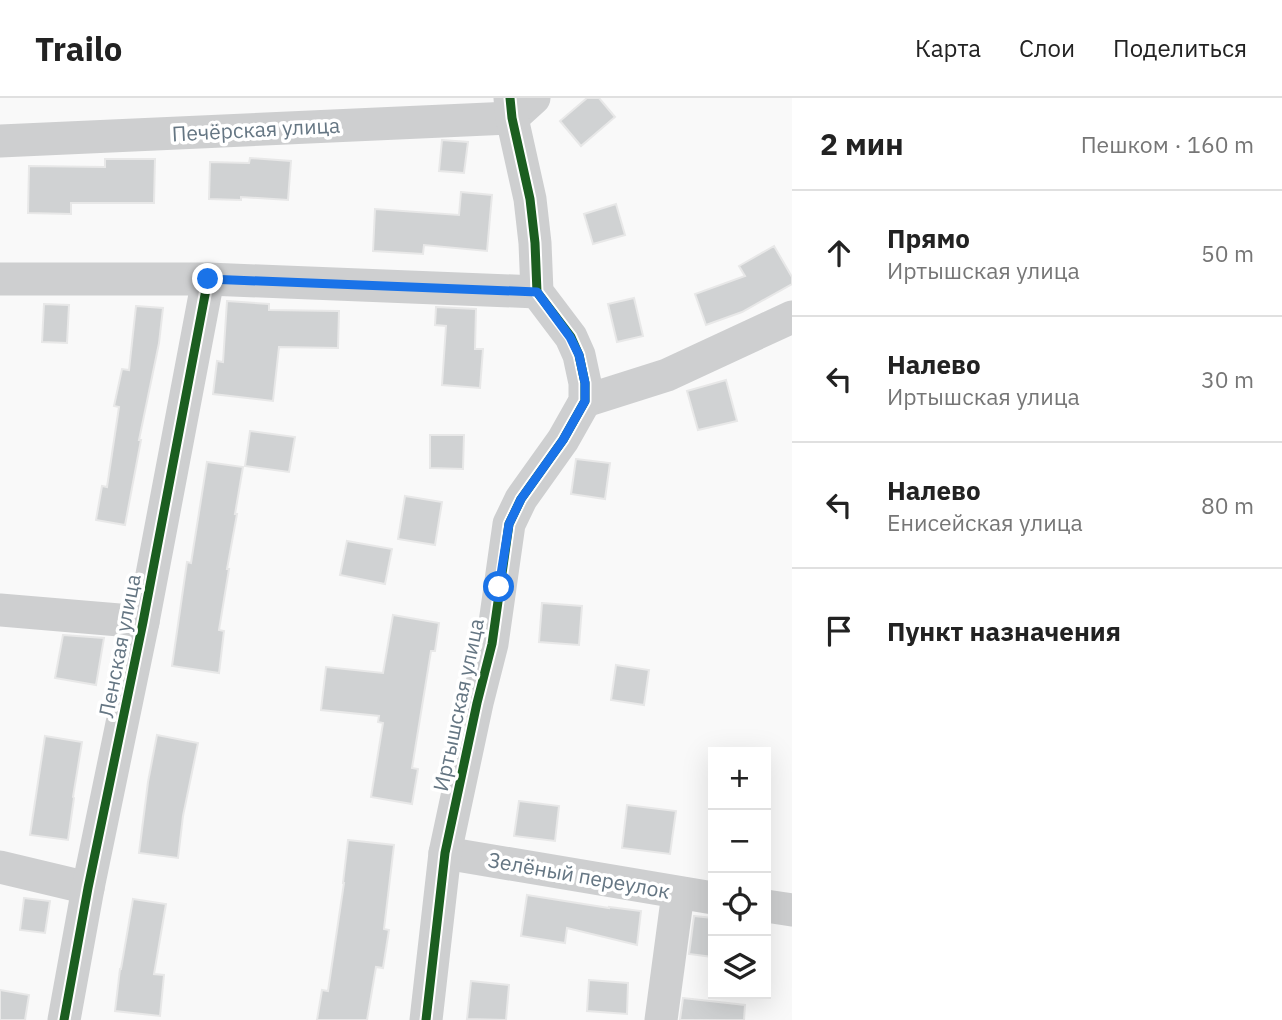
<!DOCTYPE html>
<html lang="ru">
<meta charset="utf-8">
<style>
:root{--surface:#fff;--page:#f2f2f2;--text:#222;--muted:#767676;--line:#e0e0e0}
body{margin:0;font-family:"IBM Plex Sans",sans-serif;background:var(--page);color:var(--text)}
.controls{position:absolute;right:21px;bottom:21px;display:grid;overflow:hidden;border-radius:0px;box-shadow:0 7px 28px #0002}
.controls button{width:63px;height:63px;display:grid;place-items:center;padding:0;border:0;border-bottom:2px solid var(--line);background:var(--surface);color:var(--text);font:35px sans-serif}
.stop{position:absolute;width:21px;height:21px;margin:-16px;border:5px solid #1a73e8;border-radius:50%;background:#fff}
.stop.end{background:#1a73e8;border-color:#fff;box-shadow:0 2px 7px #0008}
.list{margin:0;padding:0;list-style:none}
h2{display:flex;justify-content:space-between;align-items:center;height:91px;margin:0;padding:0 28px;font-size:30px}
h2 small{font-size:23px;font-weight:400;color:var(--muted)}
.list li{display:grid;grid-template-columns:46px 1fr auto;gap:21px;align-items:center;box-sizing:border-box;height:126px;padding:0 28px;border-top:2px solid var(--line)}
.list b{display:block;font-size:26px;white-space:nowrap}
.list p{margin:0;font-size:23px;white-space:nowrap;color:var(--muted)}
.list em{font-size:23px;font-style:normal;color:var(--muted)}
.icon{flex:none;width:38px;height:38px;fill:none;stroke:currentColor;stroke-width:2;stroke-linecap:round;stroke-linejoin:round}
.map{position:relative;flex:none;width:792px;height:922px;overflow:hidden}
header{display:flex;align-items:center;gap:42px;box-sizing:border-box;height:98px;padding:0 35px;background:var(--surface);border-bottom:2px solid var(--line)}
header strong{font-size:33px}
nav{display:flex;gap:38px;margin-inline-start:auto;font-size:24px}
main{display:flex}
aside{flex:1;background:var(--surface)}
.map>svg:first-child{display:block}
</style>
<header>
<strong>Trailo</strong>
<nav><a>Карта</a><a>Слои</a><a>Поделиться</a></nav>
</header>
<main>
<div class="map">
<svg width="792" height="922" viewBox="0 0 792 922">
<rect width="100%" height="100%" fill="#f9f9f9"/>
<g fill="#d0d2d3" stroke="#e8e8e8" stroke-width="2">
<path d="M587 0H599L615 19 581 48 560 23Z"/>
<path d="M442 42 468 44 464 75 439 73Z"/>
<path d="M250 60 291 63 288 102 241 99V102L209 101 210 64 249 65Z"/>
<path d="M105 61H155L154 105H71V116L28 115 29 68 105 69Z"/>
<path d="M461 94 492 97 487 153 424 147 423 156 373 153 375 111 459 117Z"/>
<path d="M616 106 625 137 593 146 584 116Z"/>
<path d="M774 148 792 179V186L742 214 706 227 695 196 745 178 739 168Z"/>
<path d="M634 200 643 238 617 244 608 206Z"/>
<path d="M227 203 269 206V212L339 213 338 250 279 249 273 303 213 296 217 263 223 264Z"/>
<path d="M44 206 69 207 67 245 42 244Z"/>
<path d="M136 208 163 210 159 245 139 342H141L125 427 96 422 102 388 107 389 119 309 114 308 122 271 129 272Z"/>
<path d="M436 209 476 211 475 251H483L480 290 442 287 446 228 435 227Z"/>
<path d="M726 282 737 323 698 332 687 293Z"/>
<path d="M250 333 295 339 289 374 245 368Z"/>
<path d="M430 337H464L463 371 430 370Z"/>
<path d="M576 361 610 365 605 401 571 396Z"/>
<path d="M207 364 243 369 235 416H237L227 471H229L219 532 224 533 219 575 172 568 187 464 191 465Z"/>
<path d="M405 398 442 404 435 447 398 441Z"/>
<path d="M347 443 392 451 385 486 340 477Z"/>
<path d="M542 505 582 508 579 547 539 544Z"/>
<path d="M393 517 439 525 435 553H431L412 670 418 671 412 706 371 699 383 625 378 624 379 618 321 612 326 569 383 575Z"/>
<path d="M63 537 104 540 96 587 55 580Z"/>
<path d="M616 567 649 572 644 607 611 602Z"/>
<path d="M157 637 198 645 183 718 178 760 139 755 148 684Z"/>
<path d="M45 638 82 644 73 699 74 700 68 742 30 737Z"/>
<path d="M519 703 559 708 555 743 514 738Z"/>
<path d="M627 707 676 713 670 756 622 750Z"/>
<path d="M348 742 394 747 384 831 389 832 383 870 376 869 367 922H317L322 892 328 893 344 785H343Z"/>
<path d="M527 797 609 810V809L641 813 637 847 567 830 565 845 521 838Z"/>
<path d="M24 800 50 803 45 835 20 832Z"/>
<path d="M133 801 166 806 154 876 164 877 160 918 115 913 120 871H121Z"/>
<path d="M694 818 713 820V859L689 856Z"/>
<path d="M589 882 628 885 627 916 587 913Z"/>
<path d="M471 883 509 887 506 922 467 921Z"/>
<path d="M0 892 29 897 25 922H0Z"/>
<path d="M683 900 745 907 744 922H680Z"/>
</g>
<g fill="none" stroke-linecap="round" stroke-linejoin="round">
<g stroke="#cecfd0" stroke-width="33">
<path d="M0 43 512 20 534 0"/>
<path d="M0 181H208L537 194"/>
<path d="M585 303 667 277 792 219"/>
<path d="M0 512 143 524"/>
<path d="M445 755 713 800"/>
<path d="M0 769 88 790"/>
<path d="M766 808 792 812"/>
<path d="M64 922 88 790 143 524 208 181"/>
<path d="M426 922 445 755 477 605 492 546 509 426 521 401 563 342 585 303V285L579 257 571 239 537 194 535 145 530 101 512 20 510 0"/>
<path d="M661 922 678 795"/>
</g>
<g stroke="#fff" stroke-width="13">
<g id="cycleway">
<path d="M64 922 88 790 143 524 208 181"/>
<path d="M426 922 445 755 477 605 492 546 509 426 521 401 563 342 585 303V285L579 257 571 239 537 194 535 145 530 101 512 20 510 0"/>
</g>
</g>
<use href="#cycleway" stroke="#1b5e20" stroke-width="9"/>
</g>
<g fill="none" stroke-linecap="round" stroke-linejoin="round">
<path stroke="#1a73e8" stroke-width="9" d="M208 181 537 194 570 239 579 257 585 285V303L563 342 521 401 509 426 499 489"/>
</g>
<g text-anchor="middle" stroke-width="7" stroke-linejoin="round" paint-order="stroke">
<g font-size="21" fill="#657683" stroke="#fff">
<text transform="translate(256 32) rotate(-3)" y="7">Печёрская улица</text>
<text transform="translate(120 548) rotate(-79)" y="7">Ленская улица</text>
<text transform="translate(459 607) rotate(-78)" y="7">Иртышская улица</text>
<text transform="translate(579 778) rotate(10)" y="7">Зелёный переулок</text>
</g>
</g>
</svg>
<div class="controls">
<button>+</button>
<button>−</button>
<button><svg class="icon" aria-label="locate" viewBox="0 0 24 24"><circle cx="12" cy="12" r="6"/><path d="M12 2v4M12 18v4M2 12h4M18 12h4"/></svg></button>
<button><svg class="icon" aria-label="layers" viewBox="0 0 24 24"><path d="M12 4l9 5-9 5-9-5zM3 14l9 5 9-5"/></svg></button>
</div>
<div class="stop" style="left:499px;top:489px"></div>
<div class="stop end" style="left:208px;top:181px"></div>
</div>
<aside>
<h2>2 мин<small>Пешком · 160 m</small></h2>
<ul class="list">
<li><svg class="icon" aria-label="ahead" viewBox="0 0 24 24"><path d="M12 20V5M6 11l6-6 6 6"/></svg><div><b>Прямо</b><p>Иртышская улица</p></div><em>50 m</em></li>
<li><svg class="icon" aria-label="left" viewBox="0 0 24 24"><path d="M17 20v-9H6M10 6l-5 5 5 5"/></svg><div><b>Налево</b><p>Иртышская улица</p></div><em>30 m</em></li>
<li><svg class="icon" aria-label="left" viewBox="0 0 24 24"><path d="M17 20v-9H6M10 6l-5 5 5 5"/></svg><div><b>Налево</b><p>Енисейская улица</p></div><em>80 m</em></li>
<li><svg class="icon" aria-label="arrive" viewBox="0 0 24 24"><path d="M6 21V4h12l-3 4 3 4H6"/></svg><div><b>Пункт назначения</b></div></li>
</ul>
</aside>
</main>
